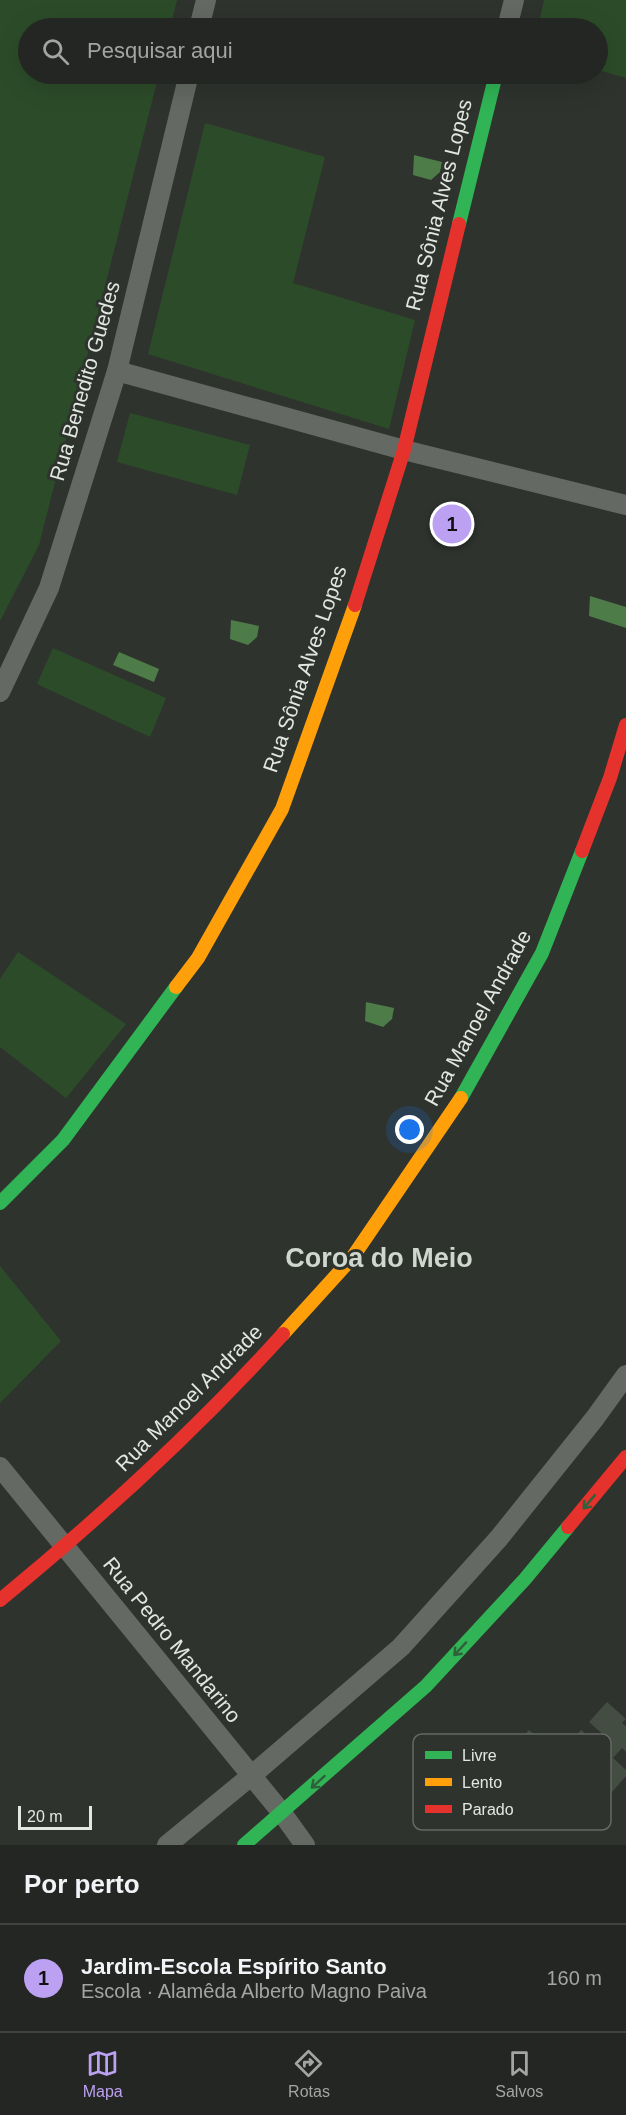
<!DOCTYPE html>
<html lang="pt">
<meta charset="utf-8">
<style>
:root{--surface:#232622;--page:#2f322f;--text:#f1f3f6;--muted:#a3a5a5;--line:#404340;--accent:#bca0f2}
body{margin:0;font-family:Arial,sans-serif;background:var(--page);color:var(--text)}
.scale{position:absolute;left:18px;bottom:15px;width:74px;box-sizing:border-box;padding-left:6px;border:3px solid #e3e7e2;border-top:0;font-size:16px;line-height:21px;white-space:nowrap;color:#e3e7e2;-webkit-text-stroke:4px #2e342d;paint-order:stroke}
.you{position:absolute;left:410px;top:1130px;width:21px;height:21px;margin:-15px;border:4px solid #fff;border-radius:50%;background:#1a73e8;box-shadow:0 0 0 9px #1a73e833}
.badge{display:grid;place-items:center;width:39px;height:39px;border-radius:50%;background:var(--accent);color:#111;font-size:20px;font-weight:700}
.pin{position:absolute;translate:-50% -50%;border:3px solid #fff;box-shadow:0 2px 6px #0006}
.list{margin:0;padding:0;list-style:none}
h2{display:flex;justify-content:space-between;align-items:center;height:78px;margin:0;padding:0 24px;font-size:26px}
h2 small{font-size:20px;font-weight:400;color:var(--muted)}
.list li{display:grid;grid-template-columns:39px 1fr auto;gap:18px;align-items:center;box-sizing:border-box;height:108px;padding:0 24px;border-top:2px solid var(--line)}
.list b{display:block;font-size:22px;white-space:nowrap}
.list p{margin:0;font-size:20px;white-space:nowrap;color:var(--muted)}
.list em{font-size:20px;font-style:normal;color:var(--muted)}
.icon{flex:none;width:33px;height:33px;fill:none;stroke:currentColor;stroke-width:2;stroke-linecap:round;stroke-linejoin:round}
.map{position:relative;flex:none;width:626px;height:1845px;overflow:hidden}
.search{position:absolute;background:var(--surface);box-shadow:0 6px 24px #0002;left:18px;right:18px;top:18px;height:66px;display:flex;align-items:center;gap:15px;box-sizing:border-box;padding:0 21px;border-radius:33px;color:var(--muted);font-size:22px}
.sheet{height:186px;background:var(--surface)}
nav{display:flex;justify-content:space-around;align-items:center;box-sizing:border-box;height:84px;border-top:2px solid var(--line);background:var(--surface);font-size:16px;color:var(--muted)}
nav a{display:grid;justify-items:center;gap:3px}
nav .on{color:var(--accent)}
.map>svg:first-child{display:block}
</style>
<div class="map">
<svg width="626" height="1845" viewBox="0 0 626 1845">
<rect width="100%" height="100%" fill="#2f332e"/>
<g fill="#2c4c29">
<path d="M0 0H177L170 28H28V74H159L39 545 0 621Z"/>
<path d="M544 0H626V78L598 70V28H538Z"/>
<path d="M205 123 325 157 293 283 415 320 389 429 148 354Z"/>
<path d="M130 413 250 445 237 495 117 462Z"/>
<path d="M53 648 166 698 150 737 37 684Z"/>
<path d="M18 952 126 1024 66 1098 0 1047V979Z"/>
<path d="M0 1266 61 1341 0 1403Z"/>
</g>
<g fill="#4e7c48">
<path d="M414 155 442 162 440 172 431 180 413 175Z"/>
<path d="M590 596 626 607V628L589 616Z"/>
<path d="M231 620 259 626 257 637 248 645 230 639Z"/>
<path d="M119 652 159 669 154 682 113 665Z"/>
<path d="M366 1002 394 1008 392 1019 383 1027 365 1021Z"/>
</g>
<g fill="#434d42">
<path d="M607 1702 626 1719 622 1723 626 1726V1752L622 1748 613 1758 626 1770V1776L612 1792 595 1776 599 1771 589 1762 583 1768 563 1750 581 1730 599 1745 606 1737 589 1722Z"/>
<path d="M529 1730 548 1747 544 1751 554 1759 559 1754 576 1769 559 1789 544 1776 535 1787 551 1801 534 1820 517 1805 522 1799 511 1790 505 1797 485 1779 503 1758 521 1773 528 1765 511 1750Z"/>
</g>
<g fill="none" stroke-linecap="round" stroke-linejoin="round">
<g stroke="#646a63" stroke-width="20">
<path d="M199 28 206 0"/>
<path d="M507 28 514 0"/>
<path d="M117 371 404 450 626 505"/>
<path d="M0 692 49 588 117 371 189 74"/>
<path d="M0 1467 282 1813 305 1845"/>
<path d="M167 1845 251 1776 401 1647 499 1538 595 1418 626 1375"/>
</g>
<g stroke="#30b455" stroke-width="14">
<path d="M459 224 496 74"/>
<path d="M461 1098 542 953 582 851"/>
<path d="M0 1203 63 1140 176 987"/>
<path d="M244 1845 426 1686 525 1579 568 1527"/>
</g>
<g stroke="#ff9f0a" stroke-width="14">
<path d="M176 987 198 958 282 809 355 605"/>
<path d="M283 1334 352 1258 461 1098"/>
</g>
<g stroke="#e5322d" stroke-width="14">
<path d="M355 605 404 450 459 224"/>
<path d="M582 851 610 778 626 725"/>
<path d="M568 1527 626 1457"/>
<path d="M0 1600C100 1518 196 1430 283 1334"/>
</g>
</g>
<defs><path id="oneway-shaft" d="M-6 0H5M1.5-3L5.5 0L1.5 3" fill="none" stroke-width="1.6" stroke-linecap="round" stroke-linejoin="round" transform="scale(1.5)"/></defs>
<g stroke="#2f613b">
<use href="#oneway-shaft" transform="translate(589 1502) rotate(130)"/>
<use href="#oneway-shaft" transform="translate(460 1649) rotate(133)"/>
<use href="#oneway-shaft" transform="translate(318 1782) rotate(138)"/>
</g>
<g text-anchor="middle" stroke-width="6" stroke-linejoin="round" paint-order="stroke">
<g font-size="21" fill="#e3e7e2" stroke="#2e342d">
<text transform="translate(439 205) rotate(-76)" y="7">Rua Sônia Alves Lopes</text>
<text transform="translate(85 381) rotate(-74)" y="7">Rua Benedito Guedes</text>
<text transform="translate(305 669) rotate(-71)" y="7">Rua Sônia Alves Lopes</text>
<text transform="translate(478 1018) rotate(-61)" y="7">Rua Manoel Andrade</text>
<text transform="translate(189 1398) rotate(-45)" y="7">Rua Manoel Andrade</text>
<text transform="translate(172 1640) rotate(51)" y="7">Rua Pedro Mandarino</text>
</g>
<g font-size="27" font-weight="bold" fill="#cfd7ce" stroke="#2e342d">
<text x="379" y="1267">Coroa do Meio</text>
</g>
</g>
<rect x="413" y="1734" width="198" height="96" rx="9" fill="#2e342d" stroke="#646a63" stroke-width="1.5"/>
<rect x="425" y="1751" width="27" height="8" fill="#30b455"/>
<rect x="425" y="1778" width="27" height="8" fill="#ff9f0a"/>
<rect x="425" y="1805" width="27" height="8" fill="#e5322d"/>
<g font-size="16" fill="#e3e7e2">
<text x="462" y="1761">Livre</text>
<text x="462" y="1788">Lento</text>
<text x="462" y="1815">Parado</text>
</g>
</svg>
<div class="scale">20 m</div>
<div class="you"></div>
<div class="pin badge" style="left:452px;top:524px">1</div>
<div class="search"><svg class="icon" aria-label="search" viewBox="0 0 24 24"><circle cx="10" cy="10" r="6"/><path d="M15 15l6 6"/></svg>Pesquisar aqui</div>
</div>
<section class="sheet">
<h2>Por perto<small></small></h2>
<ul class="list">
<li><span class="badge">1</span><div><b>Jardim-Escola Espírito Santo</b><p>Escola · Alamêda Alberto Magno Paiva</p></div><em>160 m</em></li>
</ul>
</section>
<nav>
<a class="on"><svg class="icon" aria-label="map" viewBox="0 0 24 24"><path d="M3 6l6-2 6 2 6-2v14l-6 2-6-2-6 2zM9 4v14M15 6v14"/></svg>Mapa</a>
<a><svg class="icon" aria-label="directions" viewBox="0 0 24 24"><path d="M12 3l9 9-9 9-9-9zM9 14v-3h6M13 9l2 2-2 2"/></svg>Rotas</a>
<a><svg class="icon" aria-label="saved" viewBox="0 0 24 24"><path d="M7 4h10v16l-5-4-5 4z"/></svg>Salvos</a>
</nav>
